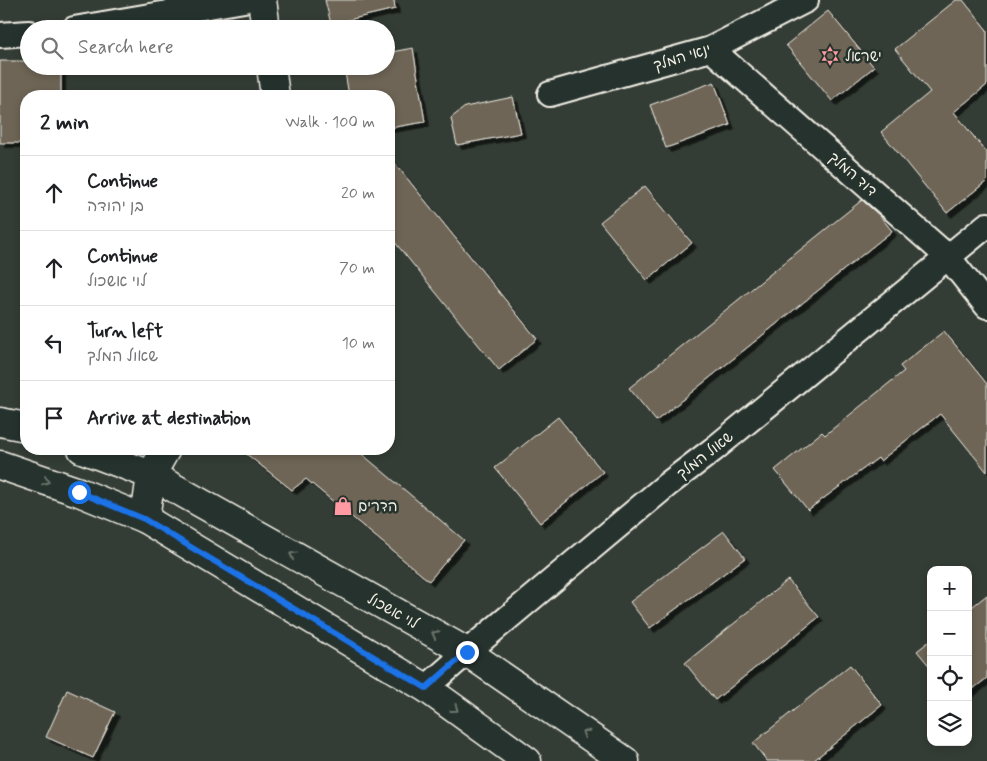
<!DOCTYPE html>
<meta charset="utf-8">
<style>
:root{--surface:#fff;--page:#f6f6f6;--text:#202124;--muted:#757577;--line:#e0e0e0}
body{margin:0;font-family:Mynerve,"Playpen Sans Hebrew",sans-serif;background:var(--page);color:var(--text)}
.controls{position:absolute;right:15px;bottom:15px;display:grid;overflow:hidden;border-radius:10px;box-shadow:0 2px 8px #0003}
.controls button{width:45px;height:45px;display:grid;place-items:center;padding:0;border:0;border-bottom:1px solid var(--line);background:var(--surface);color:var(--text);font:25px sans-serif}
.stop{position:absolute;width:15px;height:15px;margin:-11px;border:4px solid #1a73e8;border-radius:50%;background:#fff}
.stop.end{background:#1a73e8;border-color:#fff;box-shadow:0 1px 5px #0008}
.list{margin:0;padding:0;list-style:none}
h2{display:flex;justify-content:space-between;align-items:center;height:65px;margin:0;padding:0 20px;font-size:21px}
h2 small{font-size:16px;font-weight:400;color:var(--muted)}
.list li{display:grid;grid-template-columns:32px 1fr auto;gap:15px;align-items:center;box-sizing:border-box;height:75px;padding:0 20px;border-top:1px solid var(--line)}
.list b{display:block;font-size:19px;white-space:nowrap}
.list p{margin:0;font-size:16px;white-space:nowrap;color:var(--muted)}
.list em{font-size:16px;font-style:normal;color:var(--muted)}
.icon{flex:none;width:28px;height:28px;fill:none;stroke:currentColor;stroke-width:2;stroke-linecap:round;stroke-linejoin:round}
.map{position:relative;flex:none;width:987px;height:761px;overflow:hidden}
.search{position:absolute;background:var(--surface);box-shadow:0 2px 8px #0003;left:20px;top:20px;width:375px;height:55px;display:flex;align-items:center;gap:12px;box-sizing:border-box;padding:0 18px;border-radius:28px;color:var(--muted);font-size:19px}
.panel{position:absolute;background:var(--surface);box-shadow:0 2px 8px #0003;left:20px;top:90px;width:375px;height:365px;border-radius:20px}
.map>svg:first-child{display:block}
</style>
<div class="map">
<svg width="987" height="761" viewBox="0 0 987 761">
<defs>
<filter id="shadow"><feDropShadow dx="4.5" dy="4.5" stdDeviation="0" flood-color="#0009"/></filter>
</defs>
<rect width="100%" height="100%" fill="#343d35"/>
<filter id="ink" filterUnits="userSpaceOnUse"><feTurbulence type="fractalNoise" baseFrequency=".02" numOctaves="2"/><feDisplacementMap in="SourceGraphic" scale="10" xChannelSelector="R" yChannelSelector="G"/><feConvolveMatrix kernelMatrix="1 2 1 2 8 2 1 2 1" color-interpolation-filters="sRGB"/></filter>
<g filter="url(#ink)">
<g fill="#6e6556" stroke="#f4f1e8" filter="url(#shadow)">
<path d="M325 0H394L395 9 331 24Z"/>
<path d="M956 0H963L987 30V85L954 112 987 153V181L947 213 881 132 930 92 895 49Z"/>
<path d="M828 11 874 67 832 101 786 45Z"/>
<path d="M413 48 425 122 389 128V96H349L344 66H386V53Z"/>
<path d="M0 61H29V66H61V96H26V143H0Z"/>
<path d="M714 82 730 125 666 148 650 105Z"/>
<path d="M513 97 521 133 457 145 451 118 465 107Z"/>
<path d="M389 156 537 339 499 370 389 235Z"/>
<path d="M645 186 692 243 647 280 600 222Z"/>
<path d="M862 200 880 216 892 231 656 421 629 388Z"/>
<path d="M944 331 987 384V472L940 414 880 461 878 458 808 510 775 470 822 432 825 435 904 371 900 366Z"/>
<path d="M558 417 603 472 540 523 495 468Z"/>
<path d="M240 449H356L464 540 429 581 306 479 292 490Z"/>
<path d="M724 531 745 558 650 628 630 602Z"/>
<path d="M788 580 819 617 715 700 685 663Z"/>
<path d="M987 595V678L968 693V610Z"/>
<path d="M931 640V668L917 651Z"/>
<path d="M850 665 882 705 813 761H767L753 743Z"/>
<path d="M67 690 115 712 93 758 46 737Z"/>
</g>
<g fill="none" stroke-linecap="round" stroke-linejoin="round">
<g stroke="#f4f1e8" stroke-width="28">
<g id="street">
<path d="M74 29 244 0"/>
<path d="M0 35 29 33"/>
<path d="M711 49 948 257 987 306"/>
<path d="M550 94 711 49 806 0"/>
<path d="M426 688 467 652 668 484 714 449 987 225"/>
</g>
</g>
<g stroke="#f4f1e8" stroke-width="31">
<g id="secondary">
<path d="M262 0 266 29"/>
<path d="M271 66 275 96"/>
<path d="M0 422 26 427"/>
<path d="M82 449 151 475 467 652 625 761"/>
<path d="M0 465 79 492 145 519 426 688 527 761"/>
<path d="M145 519 151 475 166 449"/>
</g>
</g>
<use href="#street" stroke="#26332d" stroke-width="24"/>
<use href="#secondary" stroke="#26332d" stroke-width="28"/>
</g>
<defs><path id="oneway-chevron" d="M-2-3.5L2.5 0L-2 3.5" fill="none" stroke-width="1.6" stroke-linecap="round" stroke-linejoin="round" transform="scale(1.25)"/></defs>
<g stroke="#6e766e">
<use href="#oneway-chevron" transform="translate(46 481) rotate(19)"/>
<use href="#oneway-chevron" transform="translate(293 555) rotate(-151)"/>
<use href="#oneway-chevron" transform="translate(435 634) rotate(-151)"/>
<use href="#oneway-chevron" transform="translate(455 709) rotate(36)"/>
<use href="#oneway-chevron" transform="translate(585 733) rotate(-145)"/>
</g>
</g>
<g fill="none" stroke-linecap="round" stroke-linejoin="round" filter="url(#ink)">
<path stroke="#1a73e8" stroke-width="6" d="M79 492 144 519 426 688 467 652"/>
</g>
<defs>
<g id="synagogue-bare" transform="scale(1.5)"><path d="M0-6.5L5.6 3.2H-5.6ZM0 6.5L5.6-3.2H-5.6Z" fill="#ff9aa2" stroke="#26332d" stroke-width="2.5" paint-order="stroke"/></g>
<g id="shop-bare" transform="scale(1.5)"><path d="M-5-2.5h2.3a2.7 3.5 0 0 1 5.4 0H5L5.5 6h-11ZM-1.5-2.5h3a1.5 2.3 0 0 0-3 0Z" fill="#ff9aa2" stroke="#26332d" stroke-width="2.5" paint-order="stroke"/></g>
</defs>
<g fill-rule="evenodd">
<use href="#synagogue-bare" x="830" y="56"/>
<use href="#shop-bare" x="343" y="506"/>
</g>
<g text-anchor="middle" stroke-width="5" stroke-linejoin="round" paint-order="stroke">
<g font-size="15" fill="#f4f1e8" stroke="#26332d" text-anchor="start">
<text x="845" y="61">ישראל</text>
<text x="358" y="511">הדרים</text>
</g>
<g font-size="15" fill="#f4f1e8" stroke="#26332d">
<text transform="translate(682 57) rotate(-17)" y="5">ינאי המלך</text>
<text transform="translate(853 174) rotate(41)" y="5">דוד המלך</text>
<text transform="translate(705 455) rotate(-38)" y="5">שאול המלך</text>
<text transform="translate(393 611) rotate(29)" y="5">לוי אשכול</text>
</g>
</g>
</svg>
<div class="controls">
<button>+</button>
<button>−</button>
<button><svg class="icon" aria-label="locate" viewBox="0 0 24 24"><circle cx="12" cy="12" r="6"/><path d="M12 2v4M12 18v4M2 12h4M18 12h4"/></svg></button>
<button><svg class="icon" aria-label="layers" viewBox="0 0 24 24"><path d="M12 4l9 5-9 5-9-5zM3 14l9 5 9-5"/></svg></button>
</div>
<div class="stop" style="left:79px;top:492px"></div>
<div class="stop end" style="left:467px;top:652px"></div>
<div class="search"><svg class="icon" aria-label="search" viewBox="0 0 24 24"><circle cx="10" cy="10" r="6"/><path d="M15 15l6 6"/></svg>Search here</div>
<section class="panel">
<h2>2 min<small>Walk · 100 m</small></h2>
<ul class="list">
<li><svg class="icon" aria-label="ahead" viewBox="0 0 24 24"><path d="M12 20V5M6 11l6-6 6 6"/></svg><div><b>Continue</b><p>בן יהודה</p></div><em>20 m</em></li>
<li><svg class="icon" aria-label="ahead" viewBox="0 0 24 24"><path d="M12 20V5M6 11l6-6 6 6"/></svg><div><b>Continue</b><p>לוי אשכול</p></div><em>70 m</em></li>
<li><svg class="icon" aria-label="left" viewBox="0 0 24 24"><path d="M17 20v-9H6M10 6l-5 5 5 5"/></svg><div><b>Turn left</b><p>שאול המלך</p></div><em>10 m</em></li>
<li><svg class="icon" aria-label="arrive" viewBox="0 0 24 24"><path d="M6 21V4h12l-3 4 3 4H6"/></svg><div><b>Arrive at destination</b></div></li>
</ul>
</section>
</div>
